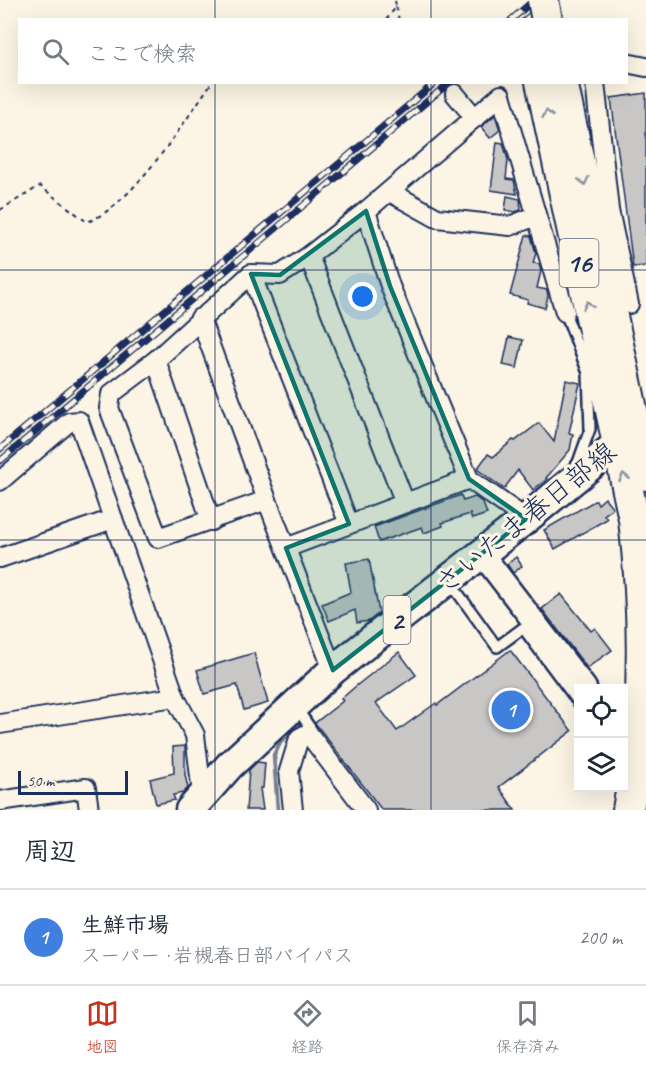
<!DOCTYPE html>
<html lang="ja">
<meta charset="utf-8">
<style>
:root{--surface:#fff;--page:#f6f6f7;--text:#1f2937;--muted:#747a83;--line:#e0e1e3;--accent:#c8321e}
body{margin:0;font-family:Caveat,"Klee One",sans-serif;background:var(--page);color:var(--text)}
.controls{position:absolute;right:18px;bottom:18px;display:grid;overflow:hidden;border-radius:0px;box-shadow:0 6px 24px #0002}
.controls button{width:54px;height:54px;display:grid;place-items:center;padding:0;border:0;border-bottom:2px solid var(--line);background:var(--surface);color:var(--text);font:30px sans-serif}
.scale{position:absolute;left:18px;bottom:15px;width:110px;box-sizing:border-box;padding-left:6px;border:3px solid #1b2f5e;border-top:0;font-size:16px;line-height:21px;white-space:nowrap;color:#1b2f5e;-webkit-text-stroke:4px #fcf5e5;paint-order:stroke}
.you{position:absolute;left:363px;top:297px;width:21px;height:21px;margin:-15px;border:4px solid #fff;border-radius:50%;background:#1a73e8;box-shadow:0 0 0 9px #1a73e833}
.badge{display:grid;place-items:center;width:39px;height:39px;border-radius:50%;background:var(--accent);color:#fff;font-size:20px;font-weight:700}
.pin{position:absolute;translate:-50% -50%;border:3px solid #fff;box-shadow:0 2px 6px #0006}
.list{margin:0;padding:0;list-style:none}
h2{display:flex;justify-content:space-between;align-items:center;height:78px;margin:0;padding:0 24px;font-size:26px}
h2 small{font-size:20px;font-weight:400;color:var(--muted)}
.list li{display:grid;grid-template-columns:39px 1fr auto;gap:18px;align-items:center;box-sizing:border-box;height:96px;padding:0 24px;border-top:2px solid var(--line)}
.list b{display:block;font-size:22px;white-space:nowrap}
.list p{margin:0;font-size:20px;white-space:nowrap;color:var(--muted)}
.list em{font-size:20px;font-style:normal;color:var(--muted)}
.icon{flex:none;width:33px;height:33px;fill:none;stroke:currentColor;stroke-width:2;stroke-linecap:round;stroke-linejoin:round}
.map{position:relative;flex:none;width:646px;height:810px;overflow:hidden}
.search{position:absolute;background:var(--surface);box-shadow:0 6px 24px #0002;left:18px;right:18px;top:18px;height:66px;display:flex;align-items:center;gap:15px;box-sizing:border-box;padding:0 21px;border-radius:0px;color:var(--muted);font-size:22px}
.sheet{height:174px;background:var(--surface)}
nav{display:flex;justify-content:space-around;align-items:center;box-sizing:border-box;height:84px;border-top:2px solid var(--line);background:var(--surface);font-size:16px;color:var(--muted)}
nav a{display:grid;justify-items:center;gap:3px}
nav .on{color:var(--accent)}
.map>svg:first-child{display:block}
</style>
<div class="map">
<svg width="646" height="810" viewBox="0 0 646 810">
<rect width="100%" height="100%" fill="#fcf5e5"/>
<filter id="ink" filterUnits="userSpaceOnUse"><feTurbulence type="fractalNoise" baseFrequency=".0167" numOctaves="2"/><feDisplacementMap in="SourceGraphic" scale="12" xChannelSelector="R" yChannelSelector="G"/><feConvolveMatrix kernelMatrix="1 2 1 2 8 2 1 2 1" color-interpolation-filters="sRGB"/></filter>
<g filter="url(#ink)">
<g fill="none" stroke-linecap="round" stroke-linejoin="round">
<path stroke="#767f94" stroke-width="4.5" d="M278 810 274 755 281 741 301 724"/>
</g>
<g fill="#c8c7c6" stroke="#1b2f5e" stroke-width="1.5">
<path d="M646 93V266L633 267 611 98Z"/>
<path d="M495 115 500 130 490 138 481 127Z"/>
<path d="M497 142 503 143 508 160 506 179 514 180 517 194 491 190Z"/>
<path d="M507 196 520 199 521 210 515 212 505 210Z"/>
<path d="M526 235 531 236 536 253 533 263 539 264 541 271 537 288 547 290 548 296 545 308 527 303 528 300 510 295Z"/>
<path d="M509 337 523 340 517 368 503 365Z"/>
<path d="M566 380 580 383 569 433 573 434 570 450 546 478 547 479 533 490 518 470 504 489 477 469 488 454 493 457 513 440 515 441 539 423 554 442Z"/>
<path d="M461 495 463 501 475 497 483 503 487 514 472 519 470 514 442 523 443 526 424 533 422 527 379 542 374 527Z"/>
<path d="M605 498 613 508 604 515 607 519 555 549 544 530 596 500 598 504Z"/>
<path d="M516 557 522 566 513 573 507 564Z"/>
<path d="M369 559 379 613 369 621 357 623 355 610 329 621 322 604 351 592 346 563Z"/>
<path d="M561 594 591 631 595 628 612 650 587 668 542 609Z"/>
<path d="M510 650 572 731 499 787 515 810H382L315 723 343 701 341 699 356 686 399 652 416 675 376 703 397 731 436 703 437 705Z"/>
<path d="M254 653 268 703 244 710 237 685 204 694 197 670Z"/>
<path d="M185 746V775L188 788 183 793 173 795 175 800 156 804 150 779 174 773 173 747Z"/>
<path d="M257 762 265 763 263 788H260L263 810H246L249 770Z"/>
</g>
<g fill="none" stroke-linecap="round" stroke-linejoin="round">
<g stroke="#1b2f5e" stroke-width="14">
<g id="service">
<path d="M565 312 588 373 590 429 576 468"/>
<path d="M450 582 497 647 523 628 578 702"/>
<path d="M296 707 311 729 308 733"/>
</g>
</g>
<g stroke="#1b2f5e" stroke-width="22">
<g id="minor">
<path d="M626 63 646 67"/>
<path d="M595 82 609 210 629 304"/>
<path d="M455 94 475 118"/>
<path d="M390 192 437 218 510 226 536 216"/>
<path d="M366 211 501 95 565 312"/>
<path d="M309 256 405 503"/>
<path d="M251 274 349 524"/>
<path d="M200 318 267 500 333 670"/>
<path d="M156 360 211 521"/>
<path d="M0 481 69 422 79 421 175 697 195 735 203 802"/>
<path d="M267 500 158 538 109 408 111 394 156 360 251 274 280 275 309 256 366 211 390 286 469 479 526 519"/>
<path d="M286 548 469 479"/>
<path d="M0 558 113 519"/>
<path d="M0 724 175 697"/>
<path d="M0 801 86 788 89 810"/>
<path d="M293 810 289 771 299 738 308 733 366 810"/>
</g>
</g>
<g stroke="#1b2f5e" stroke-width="27">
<path id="tertiary" d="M482 554 585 688"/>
</g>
<g stroke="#1b2f5e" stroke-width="33">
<path id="primary" d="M190 810 230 765 333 670 526 519 617 444 633 427"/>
</g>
<g stroke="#1b2f5e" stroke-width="34">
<g id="trunk">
<path d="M541 82 634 519C645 616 646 713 628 810"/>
<path d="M562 82 646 475"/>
</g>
</g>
<g stroke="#1b2f5e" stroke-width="2" stroke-dasharray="4.5 4.5" stroke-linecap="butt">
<path d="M396 7 399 20"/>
<path d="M386 20 396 7 395 0"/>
<path d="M0 210 40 186 87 222C131 207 185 121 212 82"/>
</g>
<use href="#service" stroke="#fcf5e5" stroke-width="9"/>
<use href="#minor" stroke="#fcf5e5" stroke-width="18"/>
<use href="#tertiary" stroke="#fcf5e5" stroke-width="22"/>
<use href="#primary" stroke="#fcf5e5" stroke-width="28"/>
<use href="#trunk" stroke="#fcf5e5" stroke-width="30"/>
<g stroke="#1b2f5e" stroke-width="7">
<g id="rail">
<path d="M511 20 534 0"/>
<path d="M525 20 548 0"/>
<path d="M0 449 436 82"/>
<path d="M0 461 450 82"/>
</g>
</g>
<use href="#rail" stroke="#fcf5e5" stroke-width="4.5" stroke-dasharray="14" stroke-linecap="butt"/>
<g stroke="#1b2f5e" stroke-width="34" stroke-linecap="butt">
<path id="trunk-bridge" d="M543 0 547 20"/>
</g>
<use href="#trunk-bridge" stroke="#fcf5e5" stroke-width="30"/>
</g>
<defs><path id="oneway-chevron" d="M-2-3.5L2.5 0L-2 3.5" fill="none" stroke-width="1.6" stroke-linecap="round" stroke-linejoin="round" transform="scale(1.5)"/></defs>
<g stroke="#8c92a2">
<use href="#oneway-chevron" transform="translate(547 114) rotate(-102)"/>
<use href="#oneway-chevron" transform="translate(584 181) rotate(77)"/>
<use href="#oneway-chevron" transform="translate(588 305) rotate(-102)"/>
<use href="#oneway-chevron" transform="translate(624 477) rotate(-103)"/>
</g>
</g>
<path fill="#0f766e" fill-opacity="0.2" stroke="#0f766e" stroke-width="4.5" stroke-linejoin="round" d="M366 211 390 286 469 479 526 519 333 670 286 548 349 524 251 274 280 275Z"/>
<path fill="none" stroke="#1b2f5e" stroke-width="1.5" stroke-opacity="0.55" d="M215 0V20M431 0V20M215 82V810M431 82V810M0 270H646M0 540H646"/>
<g text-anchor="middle" stroke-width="6" stroke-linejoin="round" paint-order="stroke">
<g fill="#fcf5e5" stroke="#5e6a86" stroke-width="1.5">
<rect x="559.5" y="239" width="39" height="48" rx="4.5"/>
<rect x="383.5" y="596" width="27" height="48" rx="4.5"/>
</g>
<g font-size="27" font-weight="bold" fill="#1b2f5e">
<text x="579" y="272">16</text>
<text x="397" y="629">2</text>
</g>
<g font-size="28" fill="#1b2f5e" stroke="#fcf5e5">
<text transform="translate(525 517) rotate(-39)" y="10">さいたま春日部線</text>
</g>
</g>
</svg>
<div class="controls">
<button><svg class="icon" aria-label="locate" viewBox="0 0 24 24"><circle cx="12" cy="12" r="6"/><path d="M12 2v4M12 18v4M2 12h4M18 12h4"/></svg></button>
<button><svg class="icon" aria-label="layers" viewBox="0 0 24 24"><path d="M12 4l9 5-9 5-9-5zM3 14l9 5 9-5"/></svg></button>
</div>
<div class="scale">50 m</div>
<div class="you"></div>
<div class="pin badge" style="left:511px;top:710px;background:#3f7fe0">1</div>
<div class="search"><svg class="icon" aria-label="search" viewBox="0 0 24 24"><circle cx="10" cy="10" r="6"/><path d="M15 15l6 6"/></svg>ここで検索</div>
</div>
<section class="sheet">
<h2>周辺<small></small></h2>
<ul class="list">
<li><span class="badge" style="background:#3f7fe0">1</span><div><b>生鮮市場</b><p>スーパー · 岩槻春日部バイパス</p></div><em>200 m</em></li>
</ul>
</section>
<nav>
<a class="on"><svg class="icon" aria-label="map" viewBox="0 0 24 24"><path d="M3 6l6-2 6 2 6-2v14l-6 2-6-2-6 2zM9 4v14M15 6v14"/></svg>地図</a>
<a><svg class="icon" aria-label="directions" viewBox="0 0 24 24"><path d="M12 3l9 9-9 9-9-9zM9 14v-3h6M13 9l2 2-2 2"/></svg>経路</a>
<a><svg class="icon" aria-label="saved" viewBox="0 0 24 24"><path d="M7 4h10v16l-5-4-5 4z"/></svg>保存済み</a>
</nav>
